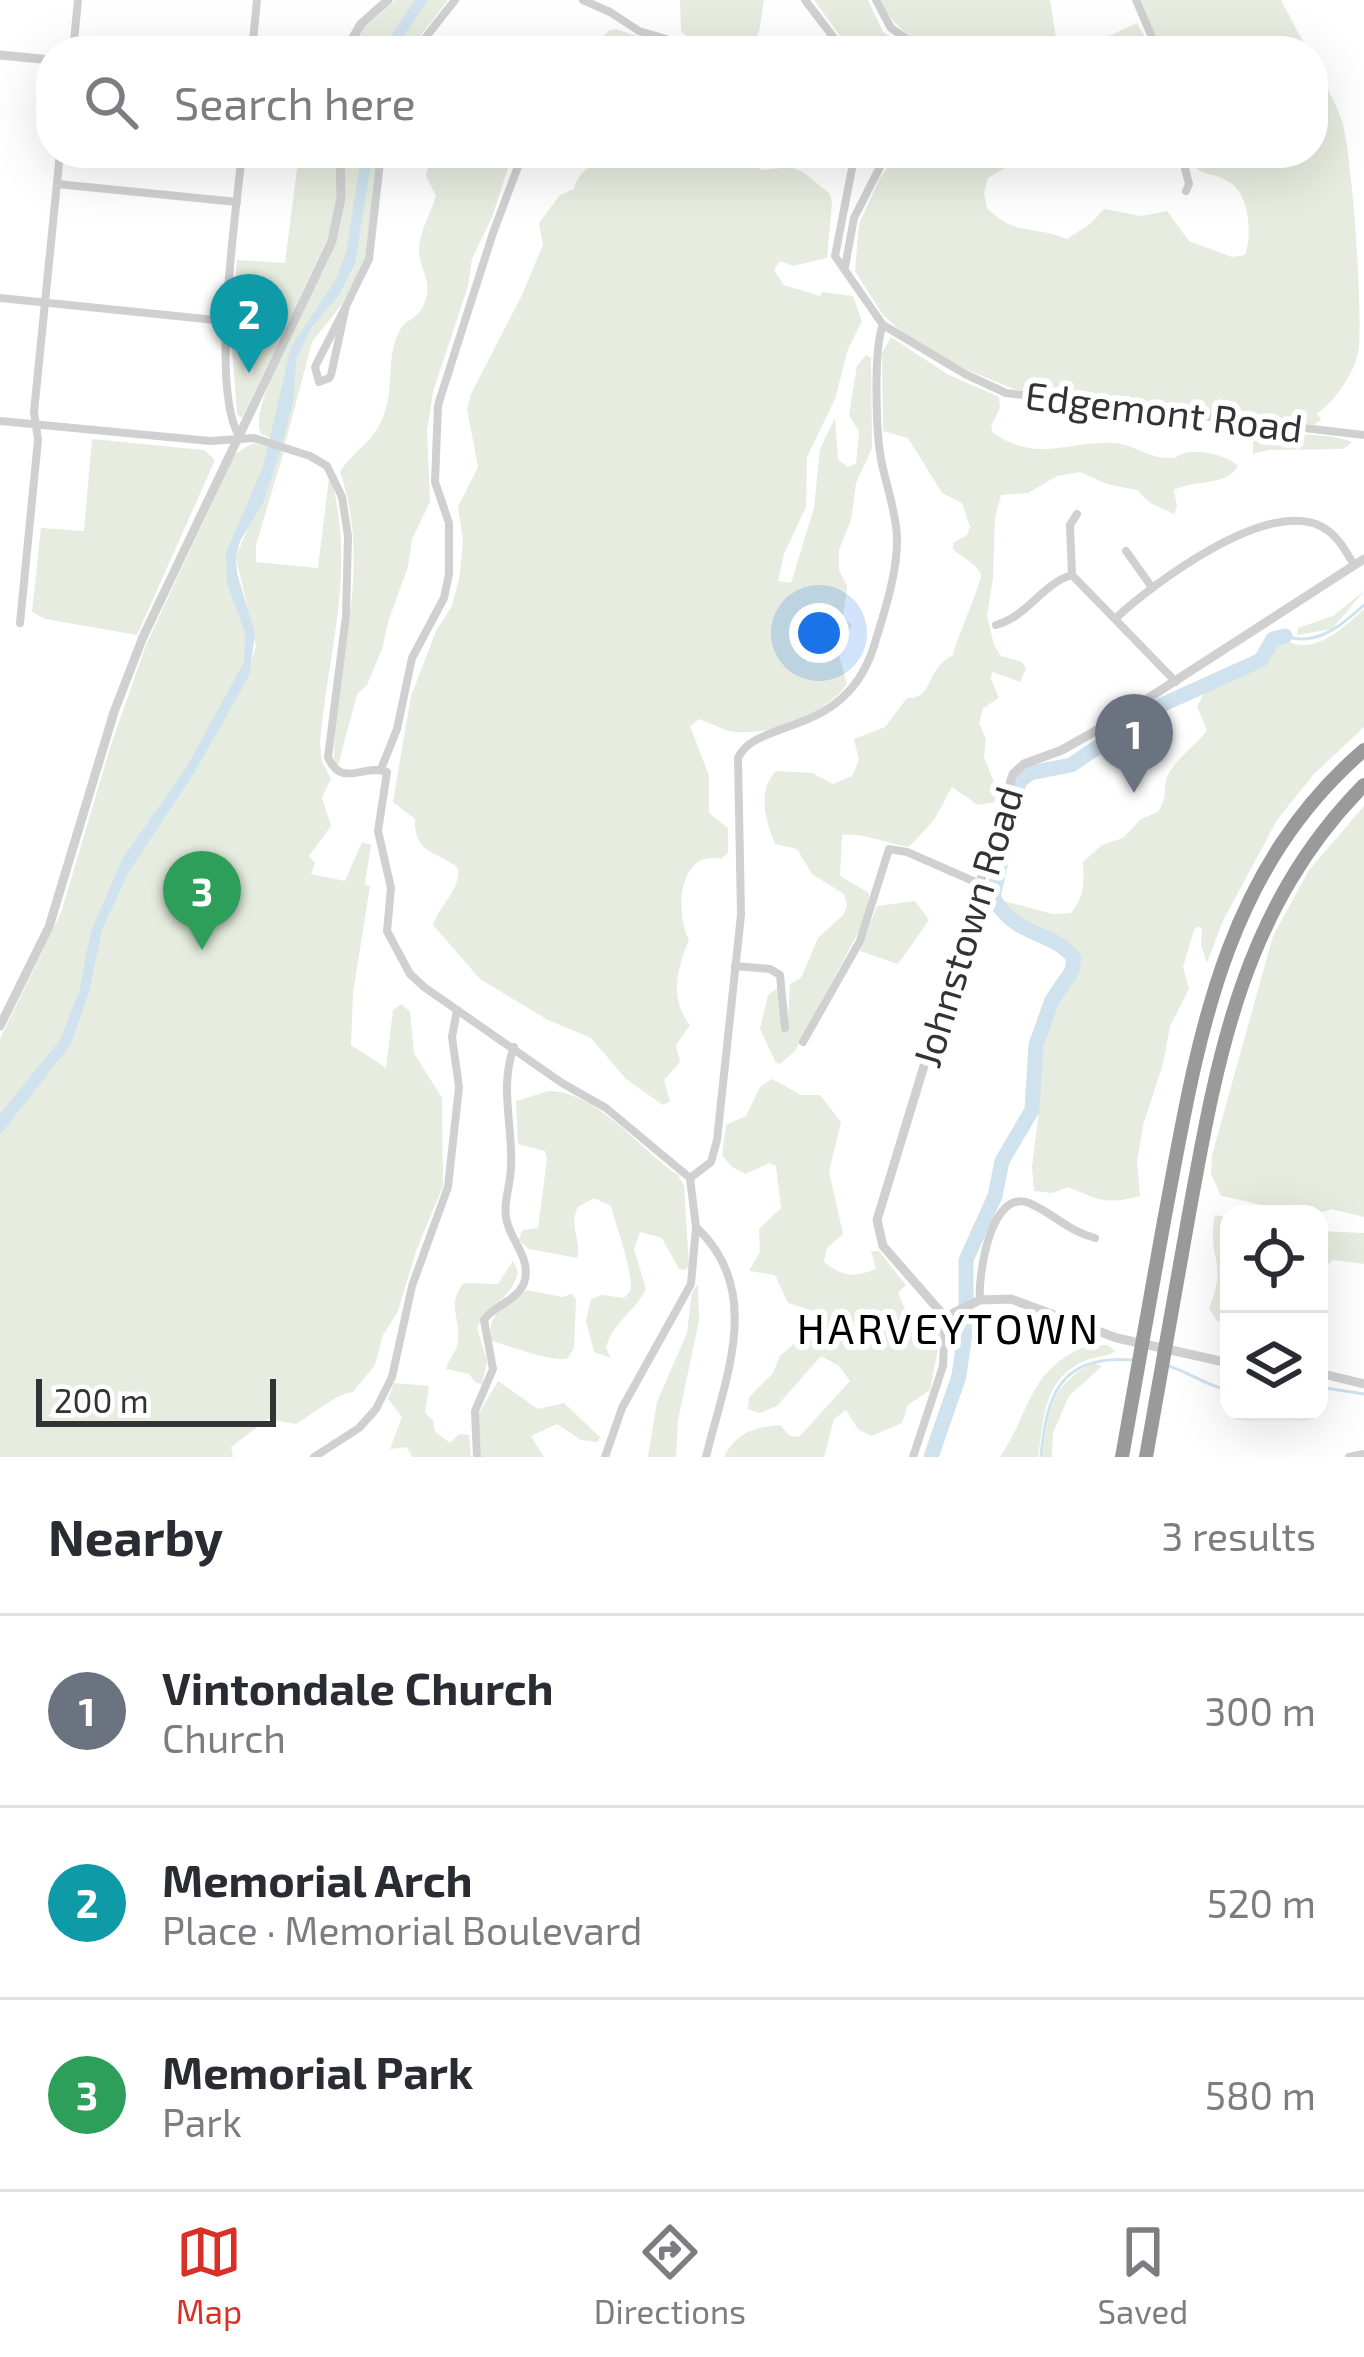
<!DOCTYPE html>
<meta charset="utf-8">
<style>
:root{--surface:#fff;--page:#f7f7f7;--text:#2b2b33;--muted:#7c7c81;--line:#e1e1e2;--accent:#d93025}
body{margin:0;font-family:"Exo 2",sans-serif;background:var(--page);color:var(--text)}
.controls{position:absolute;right:36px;bottom:36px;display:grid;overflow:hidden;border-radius:24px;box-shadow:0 12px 48px #0002}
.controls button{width:108px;height:108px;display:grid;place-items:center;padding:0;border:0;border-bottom:3px solid var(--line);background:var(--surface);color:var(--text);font:60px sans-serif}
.scale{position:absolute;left:36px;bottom:30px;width:240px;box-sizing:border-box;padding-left:12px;border:6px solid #333;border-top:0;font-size:33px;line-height:42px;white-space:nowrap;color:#333;-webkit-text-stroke:9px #fff;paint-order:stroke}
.you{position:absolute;left:819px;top:633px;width:42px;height:42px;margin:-30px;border:9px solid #fff;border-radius:50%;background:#1a73e8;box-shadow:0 0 0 18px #1a73e833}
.badge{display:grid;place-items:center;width:78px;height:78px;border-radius:50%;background:var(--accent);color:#fff;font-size:39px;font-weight:700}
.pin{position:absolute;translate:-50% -99px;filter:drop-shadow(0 3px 6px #0008)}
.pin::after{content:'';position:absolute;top:63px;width:42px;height:36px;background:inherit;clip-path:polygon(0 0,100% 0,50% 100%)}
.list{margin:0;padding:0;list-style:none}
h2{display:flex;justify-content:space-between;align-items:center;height:156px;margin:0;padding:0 48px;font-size:51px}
h2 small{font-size:39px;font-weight:400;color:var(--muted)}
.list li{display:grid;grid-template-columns:78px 1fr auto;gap:36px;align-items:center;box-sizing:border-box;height:192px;padding:0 48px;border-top:3px solid var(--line)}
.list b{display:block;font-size:45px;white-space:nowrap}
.list p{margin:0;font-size:39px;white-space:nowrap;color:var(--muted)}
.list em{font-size:39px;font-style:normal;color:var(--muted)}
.icon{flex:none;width:66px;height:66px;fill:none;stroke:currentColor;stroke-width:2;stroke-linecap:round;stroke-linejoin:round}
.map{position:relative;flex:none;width:1364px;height:1457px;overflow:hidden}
.search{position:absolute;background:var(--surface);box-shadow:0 12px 48px #0002;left:36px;right:36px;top:36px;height:132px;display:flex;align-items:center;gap:30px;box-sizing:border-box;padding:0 42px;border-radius:48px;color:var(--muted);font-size:45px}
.sheet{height:732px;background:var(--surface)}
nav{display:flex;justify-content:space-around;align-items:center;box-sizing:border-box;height:168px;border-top:3px solid var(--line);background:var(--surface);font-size:33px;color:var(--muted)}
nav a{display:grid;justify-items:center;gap:6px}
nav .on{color:var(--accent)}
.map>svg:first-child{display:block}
</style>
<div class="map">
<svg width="1364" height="1457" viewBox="0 0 1364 1457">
<rect width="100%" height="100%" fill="#fff"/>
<g fill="#e6ecdf" fill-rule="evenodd">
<path d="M395 0H448L409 51H350L364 28Z"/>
<path d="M680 0H764L759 32 749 51C722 51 703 48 681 32Z"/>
<path d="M814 0H868L883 32 910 51H851Z"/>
<path d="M881 0H1050L1058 51H976L963 45 956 51C926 51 892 30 881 0Z"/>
<path d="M1139 0H1281L1308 51H1163Z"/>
<path d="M1137 23 1153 51H1069V37L1109 36Z"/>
<path d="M616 29 661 44 665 51H544L553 43 594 44 610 30Z"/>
<path d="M1313 63C1322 77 1337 105 1342 121 1352 151 1364 324 1358 353 1353 374 1335 402 1317 413L1321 420 1314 425 1016 390 958 366 904 334 883 315 855 271 859 224 880 178 899 153H1018L1010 165 988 178 984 193 987 208C1016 237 1035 225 1067 239L1091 223 1104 209 1141 216 1167 211 1189 241 1232 257 1245 255C1252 236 1250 196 1231 183 1209 169 1199 180 1185 153H1313Z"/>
<path d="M299 153H336L337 200 329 236 242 418 237 414 231 335 237 260 285 263Z"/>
<path d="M344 153H377L365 261 342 304 312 342 285 444 261 434C245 406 325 273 337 237 346 209 344 181 344 153Z"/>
<path d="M432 153H513L492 217 472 259 468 286 433 392 427 431 430 502 412 539 408 567 389 619 382 649 367 685 357 694 338 766 334 762C334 664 374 570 340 472 355 447 378 443 387 404 393 381 387 353 400 330 407 316 420 323 427 295 430 278 419 266 419 249 419 232 431 213 436 196L426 176Z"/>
<path d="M650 156 683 165 708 161 731 168 746 162 762 170 790 167 803 172 830 194 832 203 827 258 793 266 780 261 774 270 784 285 820 296 822 292 853 296 862 321 848 349 835 399 807 457 806 507 784 554 778 581 791 583 814 508 820 449 835 418 838 460 848 467 856 464 859 432 849 415 857 366 866 355 871 358 872 448 856 483 851 520 839 550V570L847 586 843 617 852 625 837 648 847 684C825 715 771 735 735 732 721 730 712 723 699 719L690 726 709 776V813L728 828V853L721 859C678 849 675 913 689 940 677 968 669 999 690 1025L676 1045 680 1062 664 1080 670 1101 663 1105 626 1079 591 1038 548 1020 480 979 433 925C440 904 461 890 458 868 435 850 414 854 415 819L393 802 411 696 436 631 452 606 459 580 463 541 458 507 478 467 467 409 471 394 521 297 543 245 539 223 560 195 574 189C584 152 623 167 650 156Z"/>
<path d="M891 337 947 374 999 397 1000 408 991 426 993 433C1042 466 1073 437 1121 444 1137 447 1151 458 1167 458 1180 458 1173 457 1185 453 1201 449 1227 456 1238 466 1226 487 1195 479 1174 490L1177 507 1174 514 1150 503 1137 490 1107 484 1080 472 1057 476 1028 493 1001 495 995 518 993 578 987 616 994 645 1001 656 1022 662 1026 669 1020 682 992 672 991 679 999 698 983 708 979 723 986 739 984 757 998 793 996 802 978 805 952 787 934 820 909 847C888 844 862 832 842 835L840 876 869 893 868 914 795 1051 780 1064 775 1061 760 1029 768 995 778 988 788 1019 790 984 801 978 818 938 843 915 847 906 844 894 812 874 797 849 775 844C766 820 756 792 776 771L812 773 833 784 852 776 859 760 854 739 885 727 907 698C934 700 924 670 953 655 956 641 983 579 981 574 978 565 960 556 953 549V543L967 535 970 527 962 503 942 493 908 438 883 431 882 353Z"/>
<path d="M1264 430C1292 438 1325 431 1352 442L1343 449 1269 450 1253 454V437Z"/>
<path d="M92 439 204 450 215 460 137 635 45 619 32 612 41 528 84 531Z"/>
<path d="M253 443 284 451 256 545V562L318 568 329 478 333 486C355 576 327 656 320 744L322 762 331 778 322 798 331 826 309 856 315 863 311 874 345 881 362 842 371 845 365 884 370 886 353 993 351 1045 386 1068 393 1010 402 1004 410 1012 414 1053 442 1098 443 1186 416 1251 398 1311 383 1335 375 1365 353 1392C335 1394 312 1415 296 1424L268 1419 231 1447 233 1457H0V1039L61 913 110 748 146 645 235 454ZM254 513 236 557 256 646 242 689 249 652 231 551Z"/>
<path d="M1364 591 1332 629 1297 635 1298 628 1333 616Z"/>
<path d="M1364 609V727L1314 774 1277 820 1222 923 1207 963 1201 945 1202 929 1198 926 1194 930 1183 967 1189 989 1170 1026 1163 1064 1143 1125 1137 1162 1140 1196C1106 1205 1099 1200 1068 1187L1052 1193 1034 1191 1032 1167 1040 1102 1038 1047 1079 959C1066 929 1022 935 1003 907L1004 901 1053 914 1071 913C1085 896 1084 883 1083 862L1102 845 1123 838 1141 819 1158 812C1169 794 1162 788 1168 775 1177 756 1197 746 1207 730L1197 707 1205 691 1267 660 1280 639C1286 640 1293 644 1299 645 1325 647 1347 624 1364 609Z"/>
<path d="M1364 806V1217L1331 1209C1304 1222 1254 1201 1221 1196L1211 1174 1212 1155 1273 936 1309 870Z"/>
<path d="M915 901 929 920 898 964 860 951 877 906Z"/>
<path d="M772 1079 801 1095H820L841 1122 829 1172 843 1234 827 1248 824 1262C844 1278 854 1277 876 1269L871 1251H879L906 1285 898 1293 905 1309 914 1314 925 1309 930 1312 941 1334 930 1390 908 1405 902 1423 871 1436 858 1429 846 1410 834 1419 824 1457H724C736 1433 754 1427 780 1425L790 1436 799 1437 850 1381 839 1366 821 1356 777 1406 760 1413 748 1409 749 1397 773 1373 780 1356 798 1340 817 1338 820 1331 814 1311 788 1303 775 1275 749 1271 760 1252 759 1229 781 1208 776 1166 769 1163 746 1174 732 1167 722 1155 726 1125 746 1116 760 1087Z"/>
<path d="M549 1091C598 1092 640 1150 678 1175L684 1186 689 1266 685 1270 679 1269 662 1238 640 1232 634 1249 646 1289C635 1312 612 1322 606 1348L611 1358 594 1352 586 1321 591 1299 602 1295 624 1298 631 1290C631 1264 618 1233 611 1206L594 1198 578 1207C568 1226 582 1240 577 1258L529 1249 519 1240 522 1230 538 1228 547 1159 545 1151 518 1144 516 1101Z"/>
<path d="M1215 1215 1229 1218V1324L1217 1321 1209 1308C1229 1262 1206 1256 1215 1215Z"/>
<path d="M1319 1231 1364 1233V1264L1333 1260 1319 1272Z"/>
<path d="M513 1261 518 1272C512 1298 489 1304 477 1328L487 1361 482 1384 476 1383 469 1374 446 1369C449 1358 457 1352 458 1341 461 1319 446 1304 464 1283L498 1284Z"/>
<path d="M698 1284 699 1320 678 1420 676 1457H648L657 1402 687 1333 692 1293Z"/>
<path d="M527 1290 562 1297 572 1294 576 1299 574 1348 568 1358C552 1363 510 1346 492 1341 484 1315 507 1304 527 1290Z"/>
<path d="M1090 1345H1107L1116 1351C1106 1358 1092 1356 1080 1363 1042 1383 1044 1421 1038 1457H1000C1031 1412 1028 1367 1090 1345Z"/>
<path d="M1094 1363 1102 1366 1069 1396 1053 1433 1052 1457H1043C1046 1414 1052 1382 1094 1363Z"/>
<path d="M498 1381 538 1409 564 1403 600 1437 598 1442 581 1440 557 1424 531 1436 544 1457H481L479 1413Z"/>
<path d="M394 1383 429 1386 425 1413 433 1420 435 1432 450 1443 459 1434 469 1435 471 1457H412L407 1447 390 1449 402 1417 388 1399Z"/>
</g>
<g fill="#cfe2ee">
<path d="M415 0H428L393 51H381Z"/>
<path d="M362 153H373L355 263 339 295 311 328 296 360 294 397 280 452 263 503 240 541 236 557 237 573 255 634 249 676 194 773 128 873 102 930 89 992 71 1044 0 1135V1114L60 1040 79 992 91 931 123 858 186 768 244 662 245 633 227 583 226 553 264 464 291 347 335 281 346 253Z"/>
</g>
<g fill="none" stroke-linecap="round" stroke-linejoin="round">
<g stroke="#cfe2ee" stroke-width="3">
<path d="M1285 636C1317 647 1342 625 1364 605"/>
<path d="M1165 1365C1186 1370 1214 1390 1229 1389"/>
<path d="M1319 1387 1364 1394"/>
<path d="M1041 1457C1046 1395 1061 1354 1132 1360"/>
</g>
<path stroke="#cfe2ee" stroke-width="15" d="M931 1457 959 1376 966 1326V1260L995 1196 1002 1161 1032 1110 1036 1045 1052 1000 1072 971 1074 958C1051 929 1016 939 993 897L1019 782 1030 773 1071 765 1157 707 1261 660 1273 639 1285 636"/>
<g stroke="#d0d0d0" stroke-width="8">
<path d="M583 0 610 12 639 31 707 51"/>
<path d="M805 0 844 51"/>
<path d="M876 0 891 28 925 51"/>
<path d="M1136 0 1158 51"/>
<path d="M73 51 78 0"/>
<path d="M252 51 257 0"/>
<path d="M415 51 455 0"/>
<path d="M760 153 774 162 790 153"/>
<path d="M855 153 835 256 883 325 965 374 1006 393 1364 435"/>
<path d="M1181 153 1189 184 1186 191"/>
<path d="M57 184 237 202"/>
<path d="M845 267 854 218 887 153"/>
<path d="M0 298 225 321"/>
<path d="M346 306 369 259 381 153"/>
<path d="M329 378 319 382 315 367 346 306 331 375"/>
<path d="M0 421 210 441 254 438 310 456 327 466 342 497 348 536 346 616 328 757C341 789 365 763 387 772L378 831 391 888 387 931 410 974 424 987 562 1083 606 1108 690 1178 696 1227 691 1284 622 1408 605 1457"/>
<path d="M239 436C210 387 236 214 242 153"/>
<path d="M1077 514 1070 525 1072 575 1176 682"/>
<path d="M1126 551 1151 586"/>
<path d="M1116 618C1155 582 1260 504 1316 524 1335 531 1345 549 1354 565"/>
<path d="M20 623 38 440 34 412 60 153"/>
<path d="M996 625C1027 617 1043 583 1072 575"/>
<path d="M381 769 397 729 412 658 444 598 449 574V523L435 482 438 405 493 233 523 153"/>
<path d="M735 966 770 969 780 975 785 1028"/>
<path d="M803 1042 860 941 889 849 907 852 980 884"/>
<path d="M690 1178 711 1162 717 1140 741 915 738 758C757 717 845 739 874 646 884 613 898 572 897 537 896 512 887 488 882 464 876 437 873 349 883 325"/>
<path d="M697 1228C765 1292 724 1381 706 1457"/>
<path d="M980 1300C978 1277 990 1188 1029 1203 1053 1213 1068 1231 1095 1238"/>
<path d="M314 1457 359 1428 376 1409 392 1377 412 1286 448 1187 459 1087 452 1037 457 1010"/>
<path d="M477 1457 475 1411 493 1369 484 1320C494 1305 517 1301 524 1283 532 1260 512 1242 507 1222 502 1204 511 1185 511 1166 513 1126 499 1086 514 1047"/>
<path d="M913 1457 943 1366 945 1317"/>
<path d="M1349 1457 1364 1454"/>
</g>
<g stroke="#d0d0d0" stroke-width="9">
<path d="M345 51 361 24 388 0"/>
<path d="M0 55 51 60"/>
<path d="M0 1026 49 927 114 712 143 637 332 241 341 198 340 153"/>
<path d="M1229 1363 1117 1338 1011 1299 980 1300 945 1317 883 1246 877 1220 1013 774 1024 764 1062 750 1113 721 1364 559"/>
<path d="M1319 1373 1364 1384"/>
</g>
<g stroke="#9a9a9a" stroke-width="14">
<path d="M1164 1221C1197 1046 1220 874 1364 750"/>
<path d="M1187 1225C1217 1059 1241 910 1364 785"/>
</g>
<g stroke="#9a9a9a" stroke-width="14">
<path d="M1122 1457 1164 1221"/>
<path d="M1146 1457 1187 1225"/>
</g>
</g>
<g text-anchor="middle" stroke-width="12" stroke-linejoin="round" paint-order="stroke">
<g font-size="39" fill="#333" stroke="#fff">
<text transform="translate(1164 412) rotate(7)" y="14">Edgemont Road</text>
<text transform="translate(968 927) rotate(-73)" y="14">Johnstown Road</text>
</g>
<g font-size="42" letter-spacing="3" fill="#000" stroke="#fff">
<text x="949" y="1344">HARVEYTOWN</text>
</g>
</g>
</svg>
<div class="controls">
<button><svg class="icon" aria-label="locate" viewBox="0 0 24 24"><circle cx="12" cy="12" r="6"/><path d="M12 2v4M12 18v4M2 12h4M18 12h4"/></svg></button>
<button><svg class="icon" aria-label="layers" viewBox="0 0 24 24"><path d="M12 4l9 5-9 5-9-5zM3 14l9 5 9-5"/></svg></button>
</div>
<div class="scale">200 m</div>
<div class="you"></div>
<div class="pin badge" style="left:1134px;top:793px;background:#6b7280">1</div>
<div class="pin badge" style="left:249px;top:373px;background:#0f9aa8">2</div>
<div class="pin badge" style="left:202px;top:950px;background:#2e9e5b">3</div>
<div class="search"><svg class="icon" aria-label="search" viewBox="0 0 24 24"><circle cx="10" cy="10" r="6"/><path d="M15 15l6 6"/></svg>Search here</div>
</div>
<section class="sheet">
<h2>Nearby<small>3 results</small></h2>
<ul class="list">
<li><span class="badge" style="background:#6b7280">1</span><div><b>Vintondale Church</b><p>Church</p></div><em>300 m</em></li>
<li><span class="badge" style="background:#0f9aa8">2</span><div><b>Memorial Arch</b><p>Place · Memorial Boulevard</p></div><em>520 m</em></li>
<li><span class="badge" style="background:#2e9e5b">3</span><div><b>Memorial Park</b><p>Park</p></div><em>580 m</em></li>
</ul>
</section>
<nav>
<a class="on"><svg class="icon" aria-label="map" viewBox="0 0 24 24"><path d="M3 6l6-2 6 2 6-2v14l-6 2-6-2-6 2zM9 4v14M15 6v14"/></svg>Map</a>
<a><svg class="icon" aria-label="directions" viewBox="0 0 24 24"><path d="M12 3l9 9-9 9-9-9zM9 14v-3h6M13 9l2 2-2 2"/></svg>Directions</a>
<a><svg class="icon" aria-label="saved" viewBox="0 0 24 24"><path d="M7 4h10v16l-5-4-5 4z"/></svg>Saved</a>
</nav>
